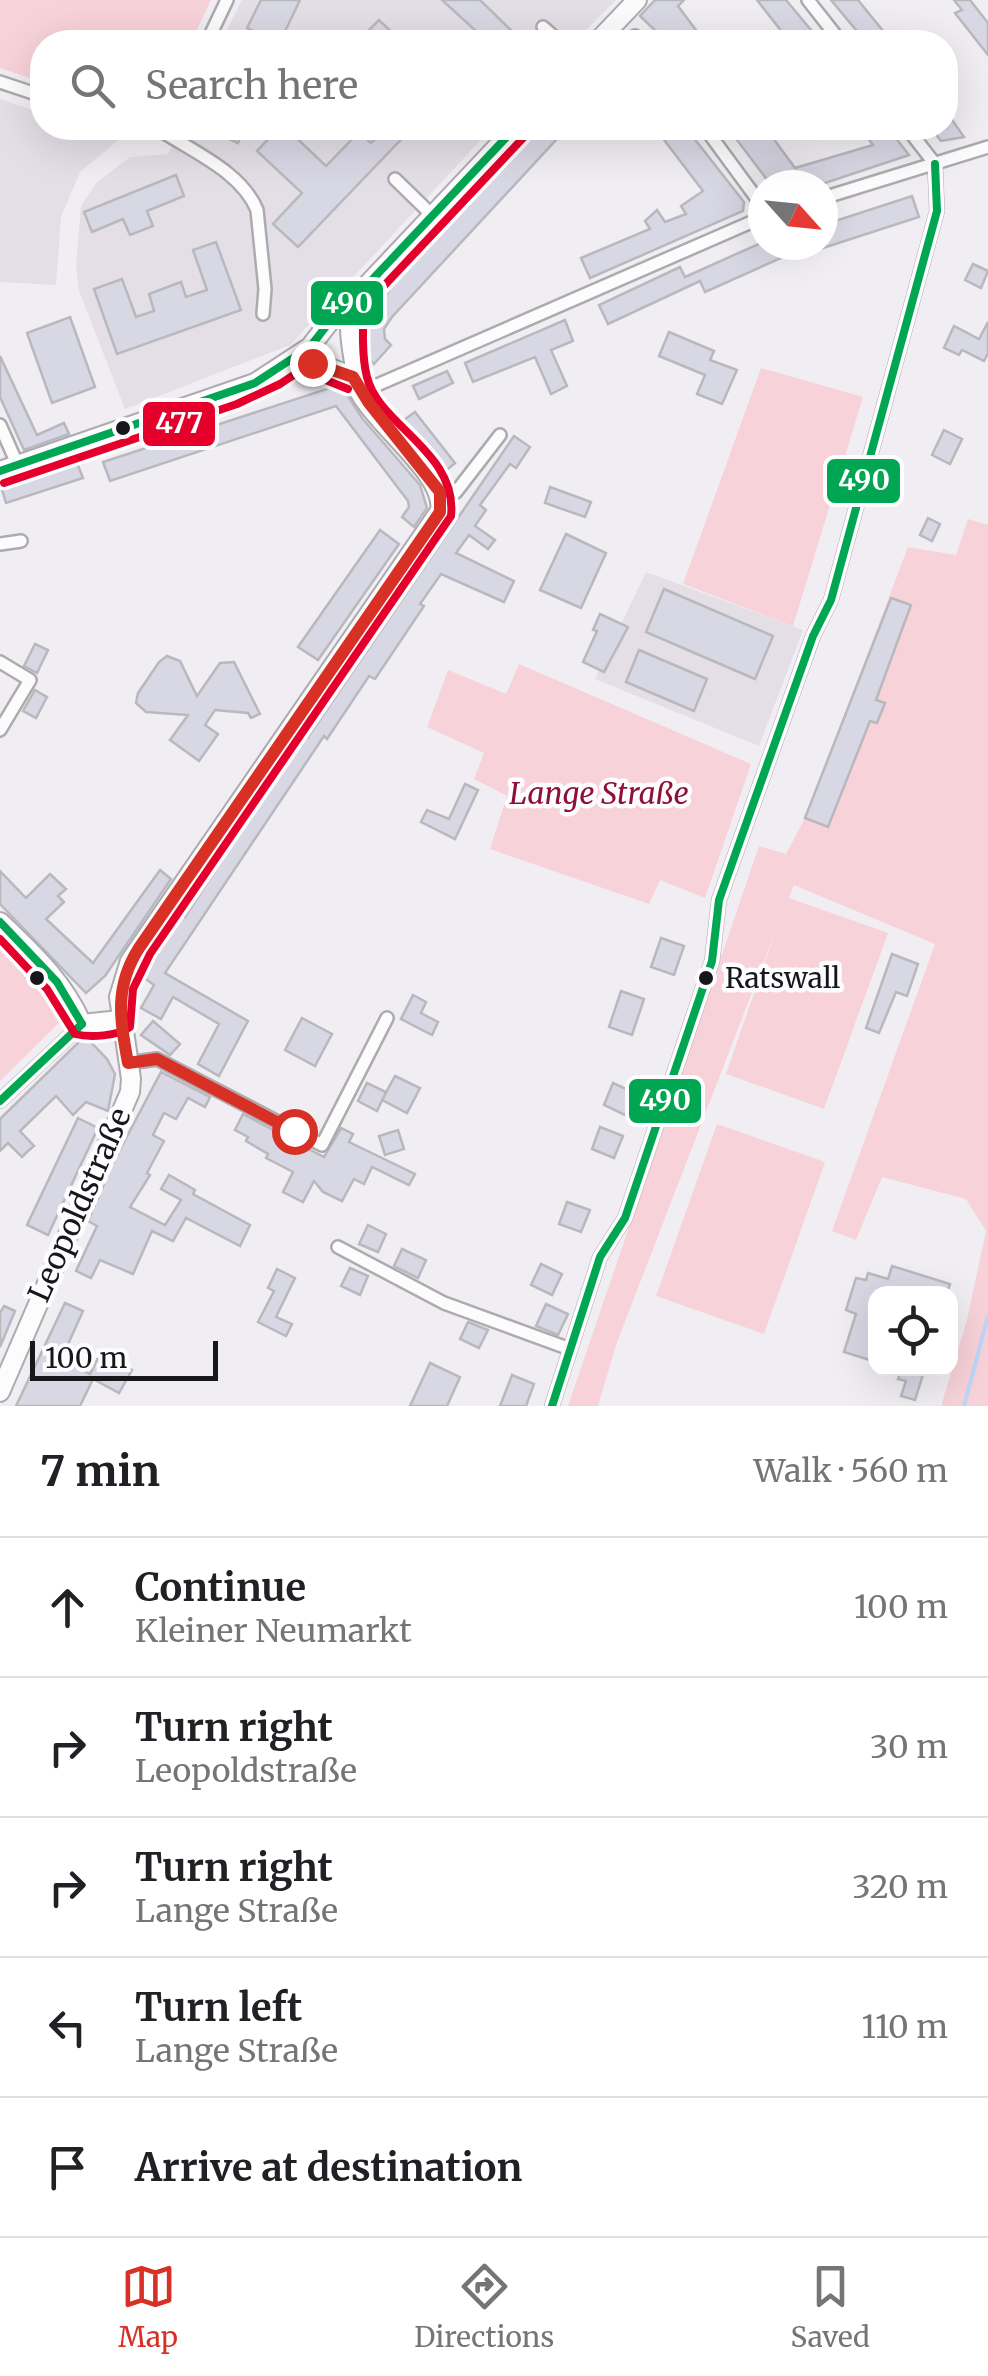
<!DOCTYPE html>
<meta charset="utf-8">
<style>
:root{--surface:#fff;--page:#f6f6f6;--text:#202124;--muted:#757577;--line:#e0e0e0;--accent:#d93025}
body{margin:0;font-family:Merriweather,serif;background:var(--page);color:var(--text)}
.controls{position:absolute;right:30px;bottom:30px;display:grid;overflow:hidden;border-radius:20px;box-shadow:0 10px 40px #0002}
.controls button{width:90px;height:90px;display:grid;place-items:center;padding:0;border:0;border-bottom:2px solid var(--line);background:var(--surface);color:var(--text);font:50px sans-serif}
.compass{position:absolute;left:748px;top:170px;width:90px;height:90px;border-radius:50%;background:var(--surface);box-shadow:0 10px 40px #0002;rotate:117deg}
.scale{position:absolute;left:30px;bottom:25px;width:188px;box-sizing:border-box;padding-left:10px;border:5px solid #171618;border-top:0;font-size:28px;line-height:35px;white-space:nowrap;color:#171618;-webkit-text-stroke:8px #fdfcfe;paint-order:stroke}
.stop{position:absolute;width:30px;height:30px;margin:-22px;border:8px solid #d93025;border-radius:50%;background:#fff}
.stop.end{background:#d93025;border-color:#fff;box-shadow:0 2px 10px #0008}
.list{margin:0;padding:0;list-style:none}
h2{display:flex;justify-content:space-between;align-items:center;height:130px;margin:0;padding:0 40px;font-size:42px}
h2 small{font-size:32px;font-weight:400;color:var(--muted)}
.list li{display:grid;grid-template-columns:65px 1fr auto;gap:30px;align-items:center;box-sizing:border-box;height:140px;padding:0 40px;border-top:2px solid var(--line)}
.list b{display:block;font-size:38px;white-space:nowrap}
.list p{margin:0;font-size:32px;white-space:nowrap;color:var(--muted)}
.list em{font-size:32px;font-style:normal;color:var(--muted)}
.icon{flex:none;width:55px;height:55px;fill:none;stroke:currentColor;stroke-width:2;stroke-linecap:round;stroke-linejoin:round}
.map{position:relative;flex:none;width:988px;height:1406px;overflow:hidden}
.search{position:absolute;background:var(--surface);box-shadow:0 10px 40px #0002;left:30px;right:30px;top:30px;height:110px;display:flex;align-items:center;gap:25px;box-sizing:border-box;padding:0 35px;border-radius:40px;color:var(--muted);font-size:38px}
.sheet{height:830px;background:var(--surface)}
nav{display:flex;justify-content:space-around;align-items:center;box-sizing:border-box;height:140px;border-top:2px solid var(--line);background:var(--surface);font-size:28px;color:var(--muted)}
nav a{display:grid;justify-items:center;gap:5px}
nav .on{color:var(--accent)}
.map>svg:first-child{display:block}
</style>
<div class="map">
<svg width="988" height="1406" viewBox="0 0 988 1406">
<rect width="100%" height="100%" fill="#f1eef3"/>
<g fill="#e4dee7">
<path d="M242 0H616L574 42H221Z"/>
<path d="M0 99 42 113V128H89L121 138 80 172 61 217 56 285 0 282Z"/>
<path d="M181 128H492L290 345 125 409 79 291 76 267 81 206 96 183 130 157 168 154Z"/>
<path d="M646 572 803 630 759 746 595 679Z"/>
</g>
<g fill="#f7d2d8">
<path d="M0 0H211L191 42H42V82L0 68Z"/>
<path d="M761 368 863 397 793 626 683 584Z"/>
<path d="M968 519 988 525V1406H941L967 1320 986 1231 966 1199 882 1177 856 1240 832 1231 935 944 794 885 789 898 888 933 824 1109 726 1074 776 930 616 1345 598 1406H568L759 846 786 854 805 818 908 547 956 555Z"/>
<path d="M519 664 751 764 705 898 660 880 649 904 490 849 507 796 474 779 484 753 427 727 448 670 506 694Z"/>
<path d="M0 940 56 993C50 1006 52 1010 62 1020L0 1081Z"/>
<path d="M717 1124 825 1162 764 1334 656 1296Z"/>
</g>
<g fill="none" stroke-linecap="round" stroke-linejoin="round">
<path stroke="#bcd7f8" stroke-width="4" d="M964 1406 988 1316"/>
</g>
<g fill="#d8d7e4" stroke="#b9b8bc" stroke-width="2.5">
<path d="M261 0H300L280 42 247 28Z"/>
<path d="M442 0H480L518 37 512 42H488Z"/>
<path d="M655 0H684L678 6 702 38 692 42 685 33 673 42H667L640 16Z"/>
<path d="M757 0H786L821 42H790Z"/>
<path d="M831 0H858L892 42H866Z"/>
<path d="M954 0H970L988 23V55L955 13 962 10Z"/>
<path d="M379 20 402 42H357Z"/>
<path d="M946 111 964 137 941 141 931 128H946Z"/>
<path d="M204 128H244L238 143Z"/>
<path d="M387 128H412L298 247 273 224 302 193 257 151 277 130 282 134 287 129 326 166 359 132 371 143Z"/>
<path d="M536 128H561L552 137 556 140 392 317 384 329 385 339 391 345 374 364 365 354 364 318 389 291 385 288Z"/>
<path d="M655 128H686L744 202 743 211 590 278 581 258 650 229 645 221 657 210 665 222 686 214 681 206 703 191Z"/>
<path d="M728 128H759L764 134 768 131 795 168 873 145 860 128H888L909 155 819 185H771Z"/>
<path d="M176 175 184 196 147 211 153 226 130 235 123 219 92 232 84 212Z"/>
<path d="M912 196 919 217 823 248V225Z"/>
<path d="M216 242 241 310 117 354 94 289 122 279 136 317 154 311 149 294 181 282 186 297 207 290 193 250Z"/>
<path d="M763 242V245H810L705 292 700 281 608 324 599 305 680 267 685 277Z"/>
<path d="M973 264 988 271 981 288 965 280Z"/>
<path d="M70 317 95 387 52 403 27 333Z"/>
<path d="M565 320 573 341 551 350 567 386 551 394 535 357 473 382 465 363Z"/>
<path d="M988 322V353L984 361 962 350 959 355 944 348 954 326 979 339Z"/>
<path d="M669 332 714 351 710 360 737 370 722 404 697 394 705 375 659 356Z"/>
<path d="M0 356 37 435 64 423 69 434 24 450 0 397Z"/>
<path d="M447 371 453 383 419 399 413 386Z"/>
<path d="M336 386 342 387 362 418 420 485 427 508 414 527 402 517 409 507 408 501 336 406 110 481 103 462Z"/>
<path d="M415 412 455 463 442 474 400 423Z"/>
<path d="M944 430 962 439 950 464 932 455Z"/>
<path d="M514 436 530 447 516 468 510 464 480 505 486 510 475 526 495 540 488 549 469 535 456 553 514 581 504 602 441 574 420 604 424 606 375 679 369 676 327 739 324 736 165 973 248 1021 219 1076 198 1064 219 1024 173 997 161 1019 141 1008 154 985 139 974 147 962 151 965 183 915 185 917 255 809 306 735 308 737Z"/>
<path d="M75 458 83 478 6 503 0 483Z"/>
<path d="M550 487 591 502 585 517 545 503Z"/>
<path d="M928 518 940 524 932 541 920 535Z"/>
<path d="M380 530 399 544 318 660 298 647Z"/>
<path d="M566 534 606 553 581 608 540 590Z"/>
<path d="M664 589 773 636 755 679 646 632Z"/>
<path d="M891 598 911 605 876 700 885 703 877 723 870 721 828 827 805 818Z"/>
<path d="M600 614 628 627 604 672 583 662 597 631 593 630Z"/>
<path d="M35 644 48 650 37 673 24 666Z"/>
<path d="M639 650 707 679 694 711 626 682Z"/>
<path d="M167 656 180 661 197 696 220 663 234 662 260 714 251 718 248 713 215 710 205 725 218 734 199 761 170 740 188 715 146 712 136 703 138 693 159 662Z"/>
<path d="M35 690 47 697 36 718 23 711Z"/>
<path d="M465 784 478 790 455 839 421 822 427 810 449 819Z"/>
<path d="M160 870 171 879 105 976 86 993 0 904V871L26 898 50 874 66 889 58 896 64 902 46 919 93 963Z"/>
<path d="M661 938 684 946 674 975 651 967Z"/>
<path d="M892 954 918 964 907 996 896 992 879 1033 866 1028Z"/>
<path d="M621 991 644 999 632 1035 609 1027Z"/>
<path d="M413 995 426 1002 421 1013 438 1022 432 1035 401 1019Z"/>
<path d="M302 1018 332 1034 315 1066 285 1050Z"/>
<path d="M153 1021 180 1044 170 1055 141 1035Z"/>
<path d="M85 1036 107 1059 115 1074 108 1111 86 1102 73 1115 56 1096 20 1131 34 1146 28 1151 22 1157 8 1143 0 1151V1119Z"/>
<path d="M161 1072 210 1097 205 1107 188 1098 176 1119 164 1113 153 1135 164 1141 147 1173 150 1175 130 1207 165 1225 181 1200 161 1189 169 1175 195 1190 193 1194 250 1225 240 1246 186 1218 173 1241 152 1231 133 1274 100 1260 91 1278 76 1271 97 1226 88 1221 114 1161Z"/>
<path d="M395 1076 420 1088 407 1113 382 1100Z"/>
<path d="M367 1083 386 1092 377 1111 358 1101Z"/>
<path d="M613 1083 635 1093 625 1115 604 1105Z"/>
<path d="M243 1114 324 1157 341 1128 353 1134 349 1142 415 1174 409 1185 372 1167 364 1184 354 1179 342 1201 323 1192 314 1181 303 1202 283 1192 293 1172 266 1158 268 1154 246 1141 248 1137 235 1130Z"/>
<path d="M78 1118 98 1128 48 1235 27 1225Z"/>
<path d="M600 1127 623 1136 614 1158 592 1149Z"/>
<path d="M398 1130 404 1149 385 1155 379 1136Z"/>
<path d="M567 1202 590 1210 581 1232 559 1224Z"/>
<path d="M368 1225 386 1234 378 1252 359 1244Z"/>
<path d="M402 1249 426 1260 418 1278 394 1266Z"/>
<path d="M541 1264 562 1274 552 1295 531 1285Z"/>
<path d="M892 1266 950 1284 947 1294H876V1362L844 1352 856 1314 846 1310 856 1278 866 1280 868 1273 888 1279Z"/>
<path d="M350 1268 368 1276 360 1295 341 1286Z"/>
<path d="M277 1269 295 1278 276 1317 292 1324 286 1336 258 1322 274 1291 268 1288Z"/>
<path d="M65 1303 83 1311 61 1360 90 1374 100 1354 132 1370 119 1393 93 1379 80 1406H16Z"/>
<path d="M546 1304 568 1314 558 1335 536 1326Z"/>
<path d="M4 1306 15 1311 0 1347V1313Z"/>
<path d="M468 1322 488 1330 479 1348 460 1339Z"/>
<path d="M430 1363 460 1377 447 1406H410Z"/>
<path d="M902 1368H925L915 1400 901 1396 906 1381 898 1379Z"/>
<path d="M512 1375 534 1384 526 1406H500Z"/>
</g>
<g fill="none" stroke-linecap="round" stroke-linejoin="round">
<g stroke="#adabaf" stroke-width="16">
<g id="street">
<path d="M808 0 841 42"/>
<path d="M543 27 560 42"/>
<path d="M635 36 640 42"/>
<path d="M207 42 227 0"/>
<path d="M0 82 42 96"/>
<path d="M140 128H157"/>
<path d="M157 128C191 151 241 171 257 210L265 289 263 314"/>
<path d="M705 128 763 207"/>
<path d="M395 179 433 216"/>
<path d="M823 198 988 147"/>
<path d="M361 392 763 217"/>
<path d="M0 425 18 466"/>
<path d="M442 500 456 492 500 435"/>
<path d="M0 544 21 541"/>
<path d="M0 662 30 680 0 730"/>
<path d="M128 1063 157 1059 322 1145 387 1018"/>
<path d="M0 1101 82 1024"/>
<path d="M338 1247 444 1303 570 1349"/>
<path d="M552 1406 600 1257 625 1218 712 961 719 900 813 636 831 600 937 211 935 164 907 128"/>
</g>
</g>
<g stroke="#adabaf" stroke-width="22">
<g id="secondary">
<path d="M597 42 637 0"/>
<path d="M299 356 353 377"/>
<path d="M0 471 255 383 310 347 341 307 353 300 515 128"/>
<path d="M0 922C34 955 63 981 82 1024L120 1020"/>
<path d="M0 1392 130 1092 131 1079 119 997 130 961 440 511C447 471 363 418 353 377 352 372 355 367 354 362 350 339 348 324 353 300"/>
</g>
</g>
<use href="#street" stroke="#fdfcfd" stroke-width="11"/>
<use href="#secondary" stroke="#fdfcfd" stroke-width="18"/>
<g stroke="#fdfcfe" stroke-width="15">
<g id="bus-1">
<path d="M0 471 255 383 310 347 341 307 353 300 515 128"/>
<path d="M0 922 57 982 82 1024"/>
<path d="M0 1101 82 1024"/>
<path d="M552 1406 600 1257 625 1218 712 961 719 900 813 636 831 600 937 211 935 164"/>
</g>
</g>
<g stroke="#fdfcfe" stroke-width="15">
<g id="bus-2">
<path d="M4 483 237 404 280 384 301 370 348 389"/>
<path d="M0 939 47 989 75 1034C90 1038 118 1036 130 1027L133 989 150 954 451 516C458 452 378 425 367 377 362 358 362 326 365 306L524 137"/>
</g>
</g>
<use href="#bus-1" stroke="#00a651" stroke-width="8"/>
<use href="#bus-2" stroke="#e4002b" stroke-width="8"/>
</g>
<g fill="none" stroke-linecap="round" stroke-linejoin="round">
<path stroke="#d93025" stroke-width="12" d="M294 1131 157 1059 128 1063C120 1019 114 987 139 948L440 512V492L369 403 353 377 312 363"/>
</g>
<g fill="#171618" stroke="#fdfcfe" stroke-width="4">
<circle cx="123" cy="428" r="9"/>
<circle cx="37" cy="978" r="9"/>
<circle cx="706" cy="978" r="9"/>
</g>
<g text-anchor="middle" stroke-width="9" stroke-linejoin="round" paint-order="stroke">
<g font-size="28" fill="#171618" stroke="#fdfcfe" text-anchor="start">
<text x="725" y="988">Ratswall</text>
</g>
<g font-size="30" font-style="italic" fill="#8e1134" stroke="#fdfcfe">
<text x="599" y="804">Lange Straße</text>
</g>
<g font-size="30" fill="#171618" stroke="#fdfcfe">
<text transform="translate(80 1205) rotate(-66)" y="10">Leopoldstraße</text>
</g>
</g>
<g stroke="#fdfcfe" stroke-width="4">
<rect x="309" y="279" width="76" height="48" rx="10" fill="#00a651"/>
<rect x="141" y="400" width="76" height="48" rx="10" fill="#e4002b"/>
<rect x="825" y="457" width="77" height="48" rx="10" fill="#00a651"/>
<rect x="627" y="1077" width="76" height="48" rx="10" fill="#00a651"/>
</g>
<g font-size="28" text-anchor="middle" font-weight="bold" fill="#fff">
<text x="347" y="313">490</text>
<text x="179" y="433">477</text>
<text x="864" y="490">490</text>
<text x="665" y="1110">490</text>
</g>
</svg>
<div class="controls">
<button><svg class="icon" aria-label="locate" viewBox="0 0 24 24"><circle cx="12" cy="12" r="6"/><path d="M12 2v4M12 18v4M2 12h4M18 12h4"/></svg></button>
</div>
<svg class="compass" viewBox="-18 -18 36 36"><path d="M0-13l5 13h-10z" fill="#e53935"/><path d="M0 13l5-13h-10z" fill="#757577"/></svg>
<div class="scale">100 m</div>
<div class="stop" style="left:294px;top:1131px"></div>
<div class="stop end" style="left:312px;top:363px"></div>
<div class="search"><svg class="icon" aria-label="search" viewBox="0 0 24 24"><circle cx="10" cy="10" r="6"/><path d="M15 15l6 6"/></svg>Search here</div>
</div>
<section class="sheet">
<h2>7 min<small>Walk · 560 m</small></h2>
<ul class="list">
<li><svg class="icon" aria-label="ahead" viewBox="0 0 24 24"><path d="M12 20V5M6 11l6-6 6 6"/></svg><div><b>Continue</b><p>Kleiner Neumarkt</p></div><em>100 m</em></li>
<li><svg class="icon" aria-label="right" viewBox="0 0 24 24"><path d="M7 20v-9h11M14 6l5 5-5 5"/></svg><div><b>Turn right</b><p>Leopoldstraße</p></div><em>30 m</em></li>
<li><svg class="icon" aria-label="right" viewBox="0 0 24 24"><path d="M7 20v-9h11M14 6l5 5-5 5"/></svg><div><b>Turn right</b><p>Lange Straße</p></div><em>320 m</em></li>
<li><svg class="icon" aria-label="left" viewBox="0 0 24 24"><path d="M17 20v-9H6M10 6l-5 5 5 5"/></svg><div><b>Turn left</b><p>Lange Straße</p></div><em>110 m</em></li>
<li><svg class="icon" aria-label="arrive" viewBox="0 0 24 24"><path d="M6 21V4h12l-3 4 3 4H6"/></svg><div><b>Arrive at destination</b></div></li>
</ul>
</section>
<nav>
<a class="on"><svg class="icon" aria-label="map" viewBox="0 0 24 24"><path d="M3 6l6-2 6 2 6-2v14l-6 2-6-2-6 2zM9 4v14M15 6v14"/></svg>Map</a>
<a><svg class="icon" aria-label="directions" viewBox="0 0 24 24"><path d="M12 3l9 9-9 9-9-9zM9 14v-3h6M13 9l2 2-2 2"/></svg>Directions</a>
<a><svg class="icon" aria-label="saved" viewBox="0 0 24 24"><path d="M7 4h10v16l-5-4-5 4z"/></svg>Saved</a>
</nav>
